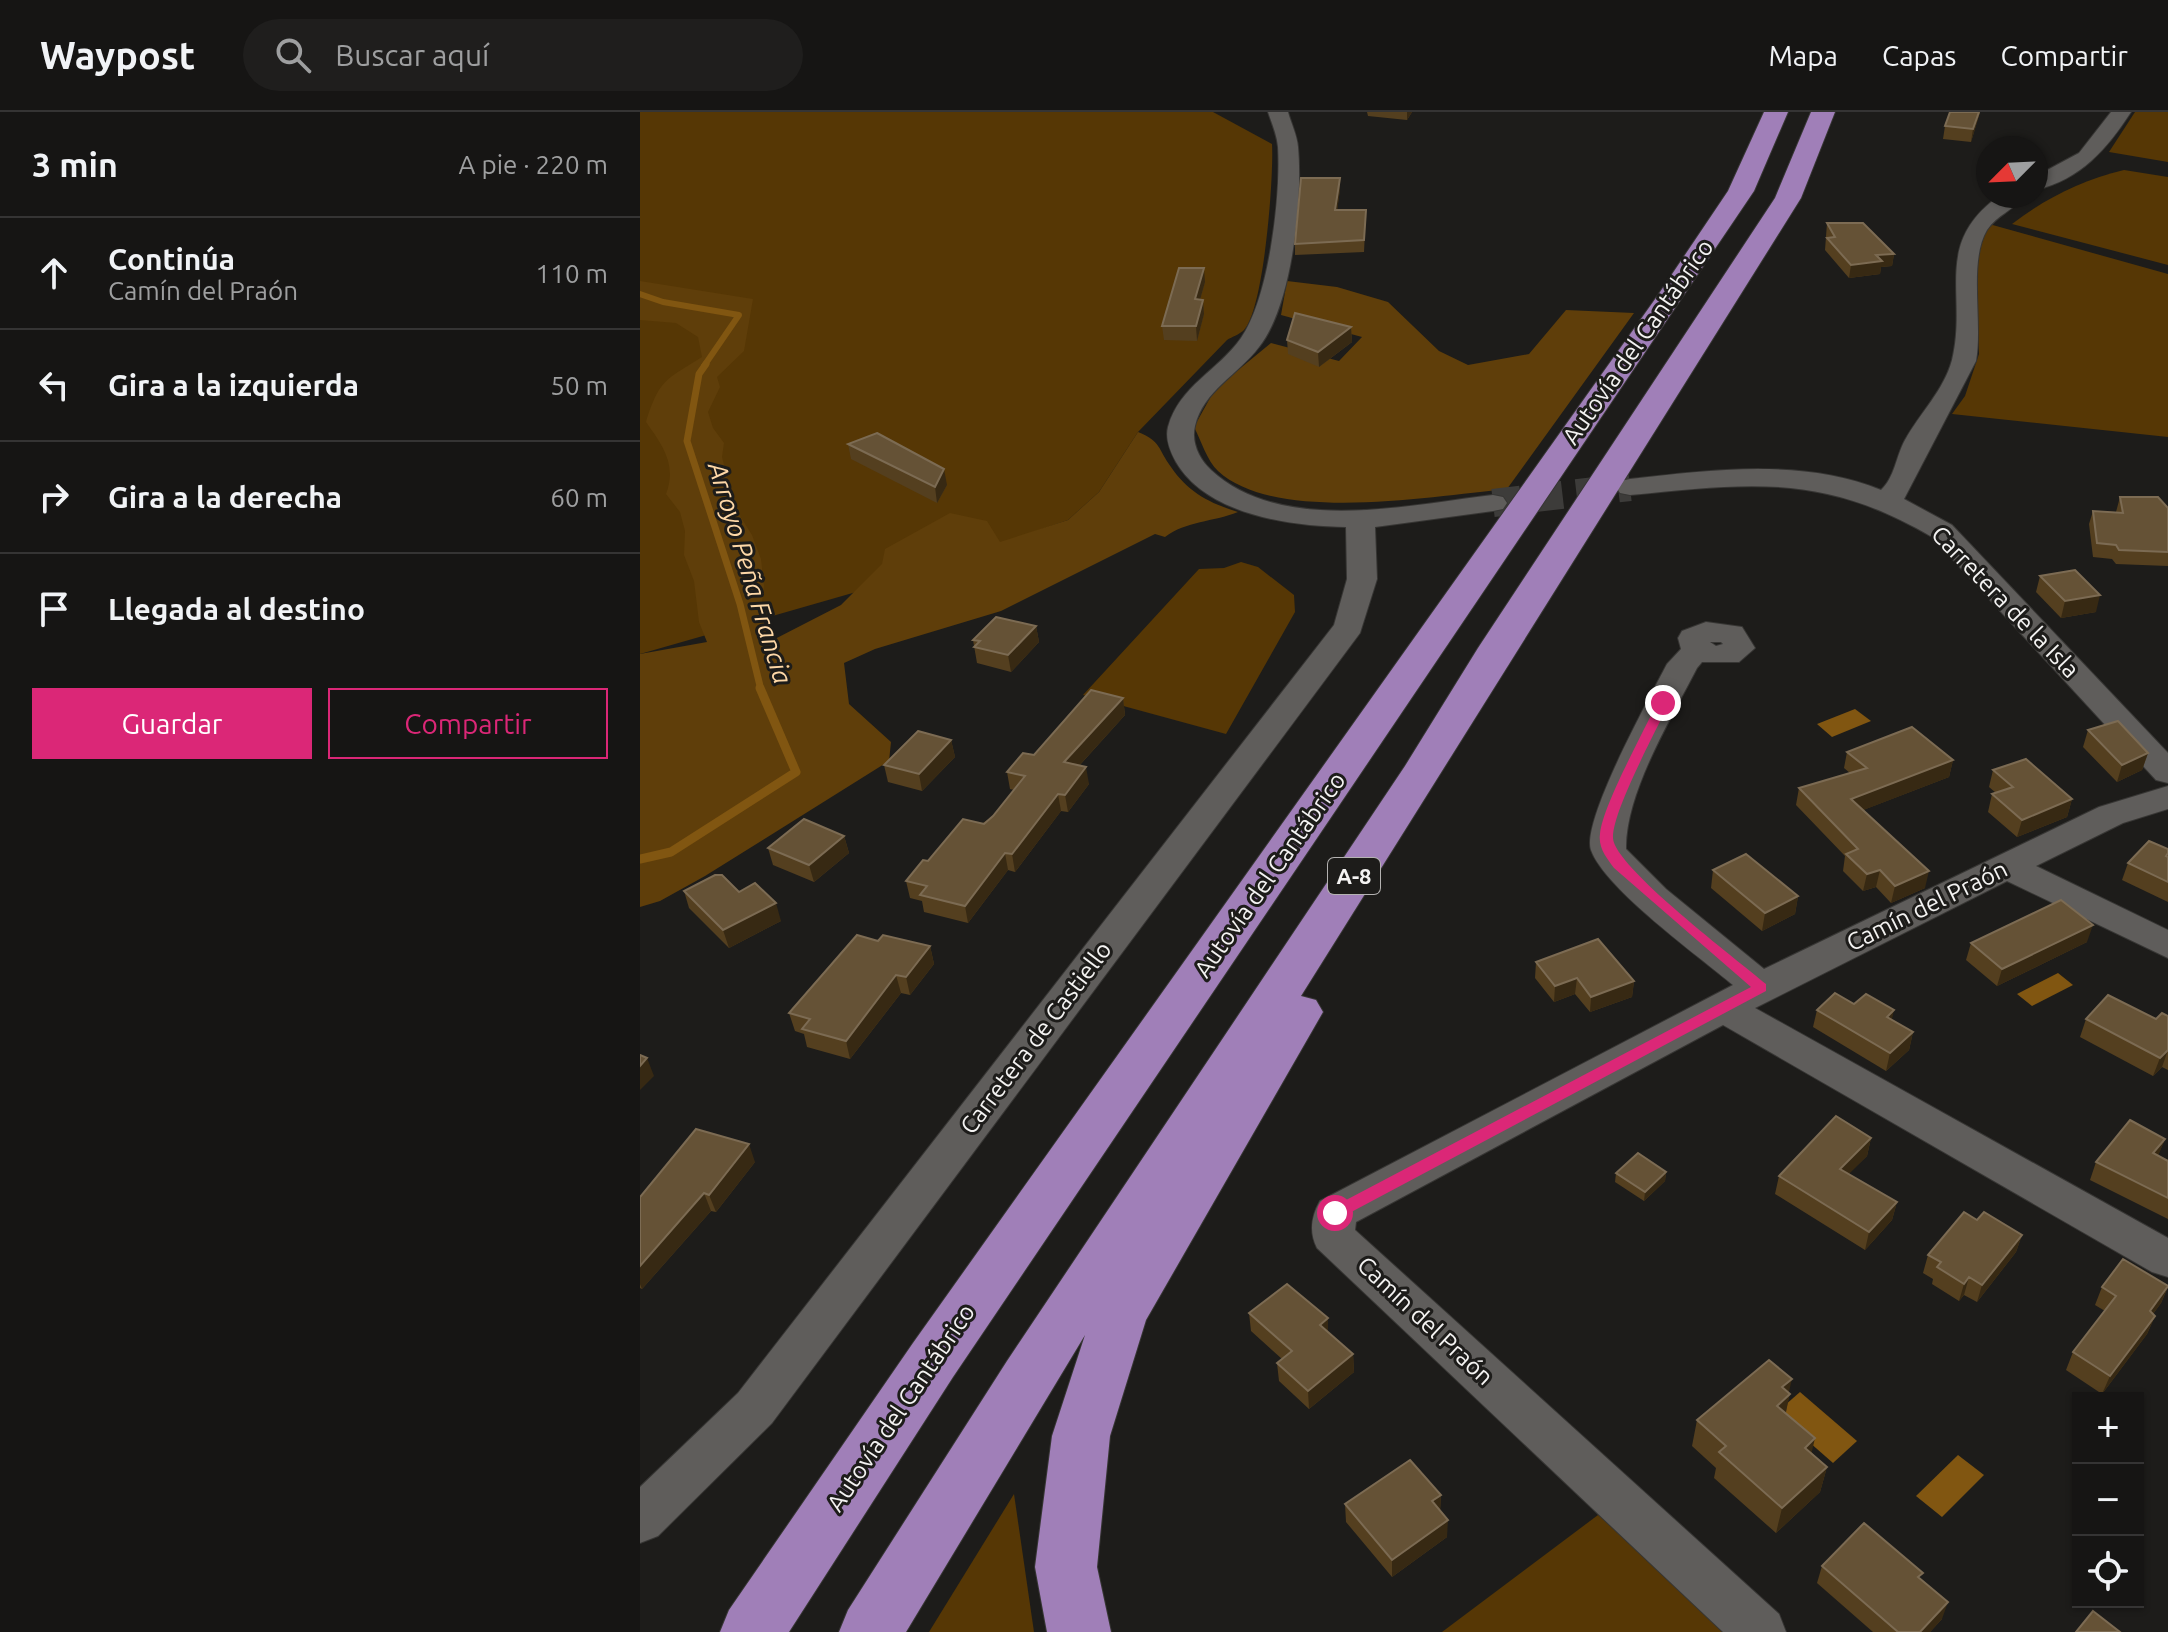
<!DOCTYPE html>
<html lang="es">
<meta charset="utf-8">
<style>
:root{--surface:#161514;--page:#1f1e1d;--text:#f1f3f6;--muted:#9e9fa0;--line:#353434;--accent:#db2777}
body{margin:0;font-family:Ubuntu,sans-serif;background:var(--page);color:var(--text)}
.controls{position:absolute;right:24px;bottom:24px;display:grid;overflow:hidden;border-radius:0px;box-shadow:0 2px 6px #0004}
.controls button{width:72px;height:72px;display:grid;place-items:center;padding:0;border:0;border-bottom:2px solid var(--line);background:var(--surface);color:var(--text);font:40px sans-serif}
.compass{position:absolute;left:1336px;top:24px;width:72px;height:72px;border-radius:50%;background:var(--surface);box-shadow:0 2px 6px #0004;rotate:246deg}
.stop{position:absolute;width:24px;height:24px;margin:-18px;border:6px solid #db2777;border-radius:50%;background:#fff}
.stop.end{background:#db2777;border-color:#fff;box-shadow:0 2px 8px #0008}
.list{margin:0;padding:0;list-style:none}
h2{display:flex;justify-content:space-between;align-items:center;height:104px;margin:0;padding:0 32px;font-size:34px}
h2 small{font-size:26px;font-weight:400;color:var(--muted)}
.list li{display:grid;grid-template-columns:52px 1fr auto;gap:24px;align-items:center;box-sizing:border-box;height:112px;padding:0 32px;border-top:2px solid var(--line)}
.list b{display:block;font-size:30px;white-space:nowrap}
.list p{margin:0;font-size:26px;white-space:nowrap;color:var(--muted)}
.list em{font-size:26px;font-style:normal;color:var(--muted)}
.actions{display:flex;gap:16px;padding:24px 32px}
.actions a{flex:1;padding:18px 0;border:2px solid var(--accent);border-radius:0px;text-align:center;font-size:28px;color:var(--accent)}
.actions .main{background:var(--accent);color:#fff}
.icon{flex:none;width:44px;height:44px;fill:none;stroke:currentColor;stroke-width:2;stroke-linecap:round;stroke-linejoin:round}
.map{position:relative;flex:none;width:1528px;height:1520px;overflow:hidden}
header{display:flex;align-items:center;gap:48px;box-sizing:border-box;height:112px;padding:0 40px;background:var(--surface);border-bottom:2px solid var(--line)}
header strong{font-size:38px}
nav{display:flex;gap:44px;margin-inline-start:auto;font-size:28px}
.search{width:560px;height:72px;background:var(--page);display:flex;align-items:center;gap:20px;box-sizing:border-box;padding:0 28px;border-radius:44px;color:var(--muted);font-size:30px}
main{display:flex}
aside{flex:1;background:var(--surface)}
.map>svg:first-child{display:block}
</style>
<header>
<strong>Waypost</strong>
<div class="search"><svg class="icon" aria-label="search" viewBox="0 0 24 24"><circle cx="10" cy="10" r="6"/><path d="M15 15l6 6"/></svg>Buscar aquí</div>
<nav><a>Mapa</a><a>Capas</a><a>Compartir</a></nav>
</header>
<main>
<aside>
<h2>3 min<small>A pie · 220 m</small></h2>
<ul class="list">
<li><svg class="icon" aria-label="ahead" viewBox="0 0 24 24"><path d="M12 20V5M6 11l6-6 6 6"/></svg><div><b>Continúa</b><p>Camín del Praón</p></div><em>110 m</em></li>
<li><svg class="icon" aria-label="left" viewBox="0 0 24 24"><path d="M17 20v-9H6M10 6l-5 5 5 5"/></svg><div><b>Gira a la izquierda</b></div><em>50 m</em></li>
<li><svg class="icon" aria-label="right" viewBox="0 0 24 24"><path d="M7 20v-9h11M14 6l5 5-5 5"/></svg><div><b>Gira a la derecha</b></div><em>60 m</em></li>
<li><svg class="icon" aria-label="arrive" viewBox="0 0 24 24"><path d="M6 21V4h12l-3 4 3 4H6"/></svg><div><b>Llegada al destino</b></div></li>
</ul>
<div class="actions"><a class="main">Guardar</a><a>Compartir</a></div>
</aside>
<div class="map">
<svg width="1528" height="1520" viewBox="0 0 1528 1520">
<rect width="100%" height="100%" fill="#1d1c1a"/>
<g fill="#563705">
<path d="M0 0H573L632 32C634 64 624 197 604 218 600 222 592 225 587 228L498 320 459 380 428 408 237 474 0 542Z"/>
<path d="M1495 0H1528V50L1469 40Z"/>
<path d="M1484 58 1528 65V153L1372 112C1406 86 1442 68 1484 58Z"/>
<path d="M1349 112 1528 162V325L1312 302 1325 284 1339 242 1335 153 1337 127Z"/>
<path d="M601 450 618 455 654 483 655 500 586 622 443 583 559 457 584 456Z"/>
<path d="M374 1382 394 1520H289Z"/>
<path d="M962 1400 1092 1520H802Z"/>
</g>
<g fill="#5f3e0a">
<path d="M0 169 113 187 104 239 77 265 80 275 68 300 73 316 84 331 82 345 95 396 112 423 121 447 124 474 121 498 129 530 201 493 242 452 245 437 310 401 347 409 360 430 428 408 459 380 498 320C522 330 517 336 531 355 548 380 569 391 598 400 573 410 546 409 525 425L515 422 361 499 235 537 204 551 209 592 251 630 249 649 65 764 20 789 0 795V542L67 530 59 510 54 469 44 443 45 419 40 400 26 382C37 353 23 334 6 310 20 266 26 268 62 245L58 225 36 211 0 208Z"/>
<path d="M647 169 697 175 748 190 799 239 828 253 889 242 926 198 994 201 867 377C794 384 635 412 578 359 567 349 561 328 554 315L575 277 631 231 699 249 722 225 641 203Z"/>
</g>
<g fill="#815611">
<path d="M1215 597 1231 609 1192 625 1177 612Z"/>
<path d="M1418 861 1433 873 1392 894 1377 882Z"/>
<path d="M1160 1280 1217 1329 1193 1351 1136 1301Z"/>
<path d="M1318 1343 1344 1363 1302 1405 1276 1384Z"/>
</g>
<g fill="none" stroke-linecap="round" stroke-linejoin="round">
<path stroke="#815611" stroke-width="6" d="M0 182 23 190 99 203 64 254"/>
<path stroke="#815611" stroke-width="7" d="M66 252 59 262 47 329 100 492 121 578"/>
<path stroke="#815611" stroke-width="9" d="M0 747 31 740 156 660 120 576"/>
<path stroke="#3d3c3a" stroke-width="28" stroke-dasharray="28 14" stroke-linecap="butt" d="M853 391 990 375"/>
<g stroke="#373634" stroke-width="2">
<g id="minor">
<path d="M628 0H648C651 11 657 23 658 35 663 87 652 194 619 235 599 262 563 279 555 314 551 330 559 347 571 358 641 423 768 393 853 383L863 385 867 391 863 397 853 399 735 415 737 467 720 521 132 1311 18 1424 0 1431V1375L98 1281 694 513 707 467 706 415C650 414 567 403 536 350 530 339 525 327 528 315 539 274 579 258 601 226 629 186 641 84 638 35 637 23 632 12 628 0Z"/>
<path d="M1471 0H1491C1467 37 1441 67 1396 78V64L1439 41Z"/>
<path d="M1359 84H1384C1374 98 1357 103 1347 118 1328 150 1343 211 1336 249L1264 387 1312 413 1528 641V671L1516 668 1292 425C1183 361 1111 371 990 383L980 381 976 375 980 369 990 367C1072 358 1162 346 1241 378 1255 365 1256 344 1265 328 1280 301 1304 278 1312 248 1328 182 1292 132 1359 84Z"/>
<path d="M1066 510 1102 515 1115 536 1099 550H1062L1057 556C1032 605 985 681 986 737L1026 777 1124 857 1459 695 1528 674V697L1483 711 1396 754 1528 818V846L1367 769 1115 896 1528 1126V1165L1512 1160 1083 913 716 1110 715 1118 1139 1502 1146 1520H1083L677 1136C669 1120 671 1105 680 1089L1093 873C1060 845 965 777 951 738 941 709 1011 583 1027 552L1041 537 1038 526 1042 519ZM1070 530H1081L1083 532 1076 534Z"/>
</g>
</g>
<g stroke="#373634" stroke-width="2">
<g id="highway">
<path d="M1124 0H1148L1114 79 313 1265 149 1520H80L89 1498 273 1231 1018 183 1088 79Z"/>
<path d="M1171 0H1195L1161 86 661 884 676 888 683 900 506 1208 470 1324 457 1455 471 1520H407L395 1455 412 1324 445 1223 266 1520H199L208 1498 367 1249 765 654 838 536 1135 86Z"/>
</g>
</g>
<use href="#minor" fill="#5f5d5b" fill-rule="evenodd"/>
<use href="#highway" fill="#a07fb8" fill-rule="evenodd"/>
</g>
<g fill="#543f1f">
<path d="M727 0H772L767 8 728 4Z"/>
<path d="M1340 0 1331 30 1303 27 1305 14Z"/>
<path d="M700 77 697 98H726L724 140 655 143V132Z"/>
<path d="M1187 111 1254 142 1252 154 1241 155 1240 162 1209 166 1185 138Z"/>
<path d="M565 170 560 188H563L564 202 557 229 524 228 522 214Z"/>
<path d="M711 215 712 230 679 255 648 242 647 228Z"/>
<path d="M208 332 307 373 297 391 211 347Z"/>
<path d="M1480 385 1528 396V454L1476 452 1472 447 1453 445 1449 412 1453 399 1476 400Z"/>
<path d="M1400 464 1456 500 1421 506 1396 480Z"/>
<path d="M396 514 399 530 371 560 337 551 333 528Z"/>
<path d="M483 586 485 603 439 654 449 672 428 700 421 699 375 760 368 758 328 811 284 800 282 789 270 786 266 769 288 749 353 704 374 678 370 677 367 660Z"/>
<path d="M1448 618 1508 641 1502 658 1477 670 1443 635Z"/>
<path d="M311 628 315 645 282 679 248 670 244 653Z"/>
<path d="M1207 640 1313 648 1309 665 1223 698 1285 776 1251 791 1236 775 1223 779 1203 759 1205 744 1156 693 1159 676 1210 661 1204 656Z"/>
<path d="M1353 658 1432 687 1427 705 1377 725 1348 700 1352 682 1356 681 1349 675Z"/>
<path d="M204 724 209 741 174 770 133 753 128 736Z"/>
<path d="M1528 737V790L1482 768 1488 751Z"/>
<path d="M1073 758 1158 784 1155 802 1122 819 1071 776Z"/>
<path d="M44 779 99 780 141 809 89 836 49 796Z"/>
<path d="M1447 830 1357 874 1326 848 1331 831Z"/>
<path d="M290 834 294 852 270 883 261 881 210 947 167 935 164 922 155 919 149 901Z"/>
<path d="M896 850 994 869 992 885 950 900 935 882 914 890 895 866Z"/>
<path d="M1214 892 1252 908 1273 920 1269 938 1246 959 1173 915 1177 898Z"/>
<path d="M1528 904V958L1522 955 1513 964 1440 925 1446 907H1516Z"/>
<path d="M1231 1026 1227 1044 1208 1062 1257 1090 1252 1108 1225 1138 1135 1082 1139 1064Z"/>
<path d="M1525 1027 1518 1043 1528 1049V1107L1450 1068 1456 1050Z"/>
<path d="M115 1050 76 1100 71 1099 2 1177 0 1176V1085Z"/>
<path d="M1026 1060 1025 1069 1004 1089 975 1070 976 1061Z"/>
<path d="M1337 1108 1382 1123 1376 1140 1337 1190 1324 1183 1319 1189 1292 1172 1293 1167 1283 1161 1288 1143Z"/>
<path d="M1462 1175H1528L1521 1191 1513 1202 1515 1204 1507 1222 1462 1282 1426 1258 1433 1240 1465 1199 1455 1193Z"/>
<path d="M609 1201 688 1220 713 1242 714 1260 669 1297 639 1269 637 1251 642 1247 611 1219Z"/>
<path d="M1149 1281 1146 1301 1172 1341 1187 1355 1180 1380 1136 1421 1074 1366 1076 1356 1052 1334 1057 1308Z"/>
<path d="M801 1383 800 1399 807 1425 752 1465 706 1410 705 1392Z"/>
<path d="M1182 1454 1281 1467 1302 1507 1290 1520H1233L1177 1471Z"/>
</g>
<g fill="#372913">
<path d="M767 0H772L767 8Z"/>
<path d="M1339 0H1340L1331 30 1333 17Z"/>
<path d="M700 66V77L696 109 695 98Z"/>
<path d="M1254 142 1252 154 1241 155 1240 162 1209 166 1211 153 1236 143Z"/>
<path d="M564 156 565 170 556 202 555 187Z"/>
<path d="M563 188 564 202 557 229 556 214Z"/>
<path d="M711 215 712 230 679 255 678 240Z"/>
<path d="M304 357 307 373 297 391 295 375Z"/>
<path d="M1460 483 1456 500 1421 506 1425 489Z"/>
<path d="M396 514 399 530 371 560 368 543Z"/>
<path d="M483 586 485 603 427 667 424 650Z"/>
<path d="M311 628 315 645 282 679 279 662Z"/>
<path d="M1508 641 1502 658 1477 670 1482 653Z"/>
<path d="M1313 648 1309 665 1208 704 1211 687Z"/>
<path d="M446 655 449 672 428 700 425 683Z"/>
<path d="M418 682 421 699 375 760 372 742Z"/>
<path d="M1432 687 1427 705 1377 725 1382 708Z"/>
<path d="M204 724 209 741 174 770 169 753Z"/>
<path d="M365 741 368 758 328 811 325 794Z"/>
<path d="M1240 758 1236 775 1223 779 1227 762Z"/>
<path d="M1289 759 1285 776 1251 791 1255 774Z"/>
<path d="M1158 784 1155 802 1122 819 1125 801Z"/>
<path d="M136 791 141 809 89 836 83 818Z"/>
<path d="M1453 813 1447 830 1357 874 1362 857Z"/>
<path d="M290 834 294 852 270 883 266 865Z"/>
<path d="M256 863 261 881 210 947 206 929Z"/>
<path d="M937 866 935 882 914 890 915 874Z"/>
<path d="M994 869 992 885 950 900 951 885Z"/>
<path d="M1254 898 1250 916 1247 905Z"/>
<path d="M1273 920 1269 938 1246 959 1250 941Z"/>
<path d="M1528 938 1522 955 1513 964 1520 946Z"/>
<path d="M7 946 14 964 0 978V954Z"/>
<path d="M1231 1026 1227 1044 1196 1075 1200 1057Z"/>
<path d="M1525 1027 1518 1044 1513 1041Z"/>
<path d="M109 1032 115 1050 76 1100 69 1083Z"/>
<path d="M1026 1060 1025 1069 1004 1089 1005 1080Z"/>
<path d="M64 1081 71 1099 2 1177 0 1172V1154Z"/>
<path d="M1257 1090 1252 1108 1225 1138 1229 1120Z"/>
<path d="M1382 1123 1376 1140 1337 1190 1342 1173Z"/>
<path d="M1329 1165 1324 1183 1319 1189 1324 1172Z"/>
<path d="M1528 1174 1521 1191 1502 1217 1510 1199Z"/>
<path d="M1515 1204 1507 1222 1462 1282 1470 1264Z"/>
<path d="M688 1206V1224L680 1213Z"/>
<path d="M713 1242 714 1260 669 1297 668 1279Z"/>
<path d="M1152 1267 1148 1284 1150 1282 1144 1308 1131 1320 1142 1275Z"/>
<path d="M1175 1326 1169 1352 1165 1336Z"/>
<path d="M1187 1355 1180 1380 1136 1421 1142 1396Z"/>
<path d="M801 1383 800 1400 792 1389Z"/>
<path d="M808 1408 807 1425 752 1465V1448Z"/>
<path d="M1308 1490 1302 1507 1290 1520H1280Z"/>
</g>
<g fill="#655236" stroke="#7c6b53" stroke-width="2">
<path d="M1310 0H1339L1333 17 1305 14Z"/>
<path d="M661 66H700L695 98H726L724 128 655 132Z"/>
<path d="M1187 111H1223L1254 142 1236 143 1242 149 1211 153 1187 126 1195 125Z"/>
<path d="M539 156H564L555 187 563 188 556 214H522Z"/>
<path d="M655 201 711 215 678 240 647 228Z"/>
<path d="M237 321 304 357 295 375 208 332Z"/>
<path d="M1480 385H1518L1528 396V440L1479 438 1476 433 1457 431 1453 399 1483 401Z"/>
<path d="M1435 458 1460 483 1425 489 1400 464Z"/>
<path d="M356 505 396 514 368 543 334 535 340 529 333 528Z"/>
<path d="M451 578 483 586 424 650 446 655 425 683 418 682 372 742 365 741 325 794 280 783 287 774 266 769 283 748 288 749 323 707 344 712 353 704 385 664 367 660 383 641 394 643Z"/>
<path d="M1478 609 1508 641 1482 653 1448 618Z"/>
<path d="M1272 615 1313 648 1211 687 1289 759 1255 774 1240 758 1227 762 1206 742 1218 737 1159 676 1227 656 1207 640Z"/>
<path d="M278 619 311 628 279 662 244 653Z"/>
<path d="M1386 647 1432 687 1382 708 1352 682 1373 675 1353 658Z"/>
<path d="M164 707 204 724 169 753 128 736Z"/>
<path d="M1509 729 1528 737V741L1526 744 1528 745V770L1488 751Z"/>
<path d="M1106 742 1158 784 1125 801 1073 758Z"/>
<path d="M75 763H82L99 780 115 771 136 791 83 818 44 779Z"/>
<path d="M1421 788 1453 813 1362 857 1331 831Z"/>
<path d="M217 823 238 829 243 823 290 834 266 865 256 863 206 929 162 917 170 907 149 901Z"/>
<path d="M958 827 994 869 951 885 937 866 915 874 896 850Z"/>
<path d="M1195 881 1214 892 1226 882 1254 898 1247 905 1273 920 1250 941 1177 898Z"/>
<path d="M1468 883 1516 907 1522 901 1528 904V938L1520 946 1446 907Z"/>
<path d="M0 943 7 946 0 954Z"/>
<path d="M1196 1004 1231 1026 1200 1057 1257 1090 1229 1120 1139 1064Z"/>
<path d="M1490 1008 1525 1027 1513 1041 1528 1049V1086L1456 1050Z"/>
<path d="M56 1017 109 1032 69 1083 64 1081 0 1154V1085Z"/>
<path d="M998 1041 1026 1060 1005 1080 976 1061Z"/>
<path d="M1324 1100 1337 1108 1344 1100 1382 1123 1342 1173 1329 1165 1324 1172 1297 1155 1301 1150 1288 1143Z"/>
<path d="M1483 1147 1528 1174 1510 1199 1515 1204 1470 1264 1433 1240 1476 1184 1462 1175Z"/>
<path d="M647 1172 688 1206 680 1213 713 1242 668 1279 637 1251 652 1239 609 1201Z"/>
<path d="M1129 1248 1152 1267 1142 1275 1150 1282 1137 1294 1175 1326 1165 1336 1187 1355 1142 1396 1079 1340 1086 1334 1057 1308Z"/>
<path d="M770 1348 801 1383 792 1389 808 1408 752 1448 705 1392Z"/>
<path d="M1224 1411 1283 1461 1278 1465 1308 1490 1280 1520H1258L1182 1454Z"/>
<path d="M1453 1499 1480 1520H1436Z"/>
</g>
<path fill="#db2777" d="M1023 587 1029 591C1016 619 972 700 973 726 974 755 1099 849 1126 872V879L700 1106H689V1097L1111 875 974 756C967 746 958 736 960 722 963 693 1003 621 1017 591Z"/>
<g text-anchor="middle" stroke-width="6" stroke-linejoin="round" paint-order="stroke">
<rect fill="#1d1c1a" stroke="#b4b2b1" stroke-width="2" x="688" y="746" width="52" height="36" rx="6"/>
<g font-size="22" font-weight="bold" fill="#f4f3f2">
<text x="714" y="772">A-8</text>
</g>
<g font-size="24" fill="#f4f3f2" stroke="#1d1c1a">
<text transform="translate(998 230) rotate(-55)" y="8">Autovía del Cantábrico</text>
<text transform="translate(1365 490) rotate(46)" y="8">Carretera de la Isla</text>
<text transform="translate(630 763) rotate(-55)" y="8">Autovía del Cantábrico</text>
<text transform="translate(1287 794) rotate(-26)" y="8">Camín del Praón</text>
<text transform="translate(396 926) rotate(-53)" y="8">Carretera de Castiello</text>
<text transform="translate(785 1209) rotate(43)" y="8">Camín del Praón</text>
<text transform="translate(261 1296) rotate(-56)" y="8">Autovía del Cantábrico</text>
</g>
<g font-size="26" font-style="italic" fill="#fed8a7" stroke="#1d1c1a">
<text transform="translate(110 461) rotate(73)" y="9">Arroyo Peña Francia</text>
</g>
</g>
</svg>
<div class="controls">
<button>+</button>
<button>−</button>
<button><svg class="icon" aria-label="locate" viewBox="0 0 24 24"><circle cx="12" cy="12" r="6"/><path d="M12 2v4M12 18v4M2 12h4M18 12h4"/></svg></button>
</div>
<svg class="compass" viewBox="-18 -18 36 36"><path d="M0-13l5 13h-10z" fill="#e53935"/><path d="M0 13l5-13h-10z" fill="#9e9fa0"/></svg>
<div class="stop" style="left:695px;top:1101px"></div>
<div class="stop end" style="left:1023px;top:591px"></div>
</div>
</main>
